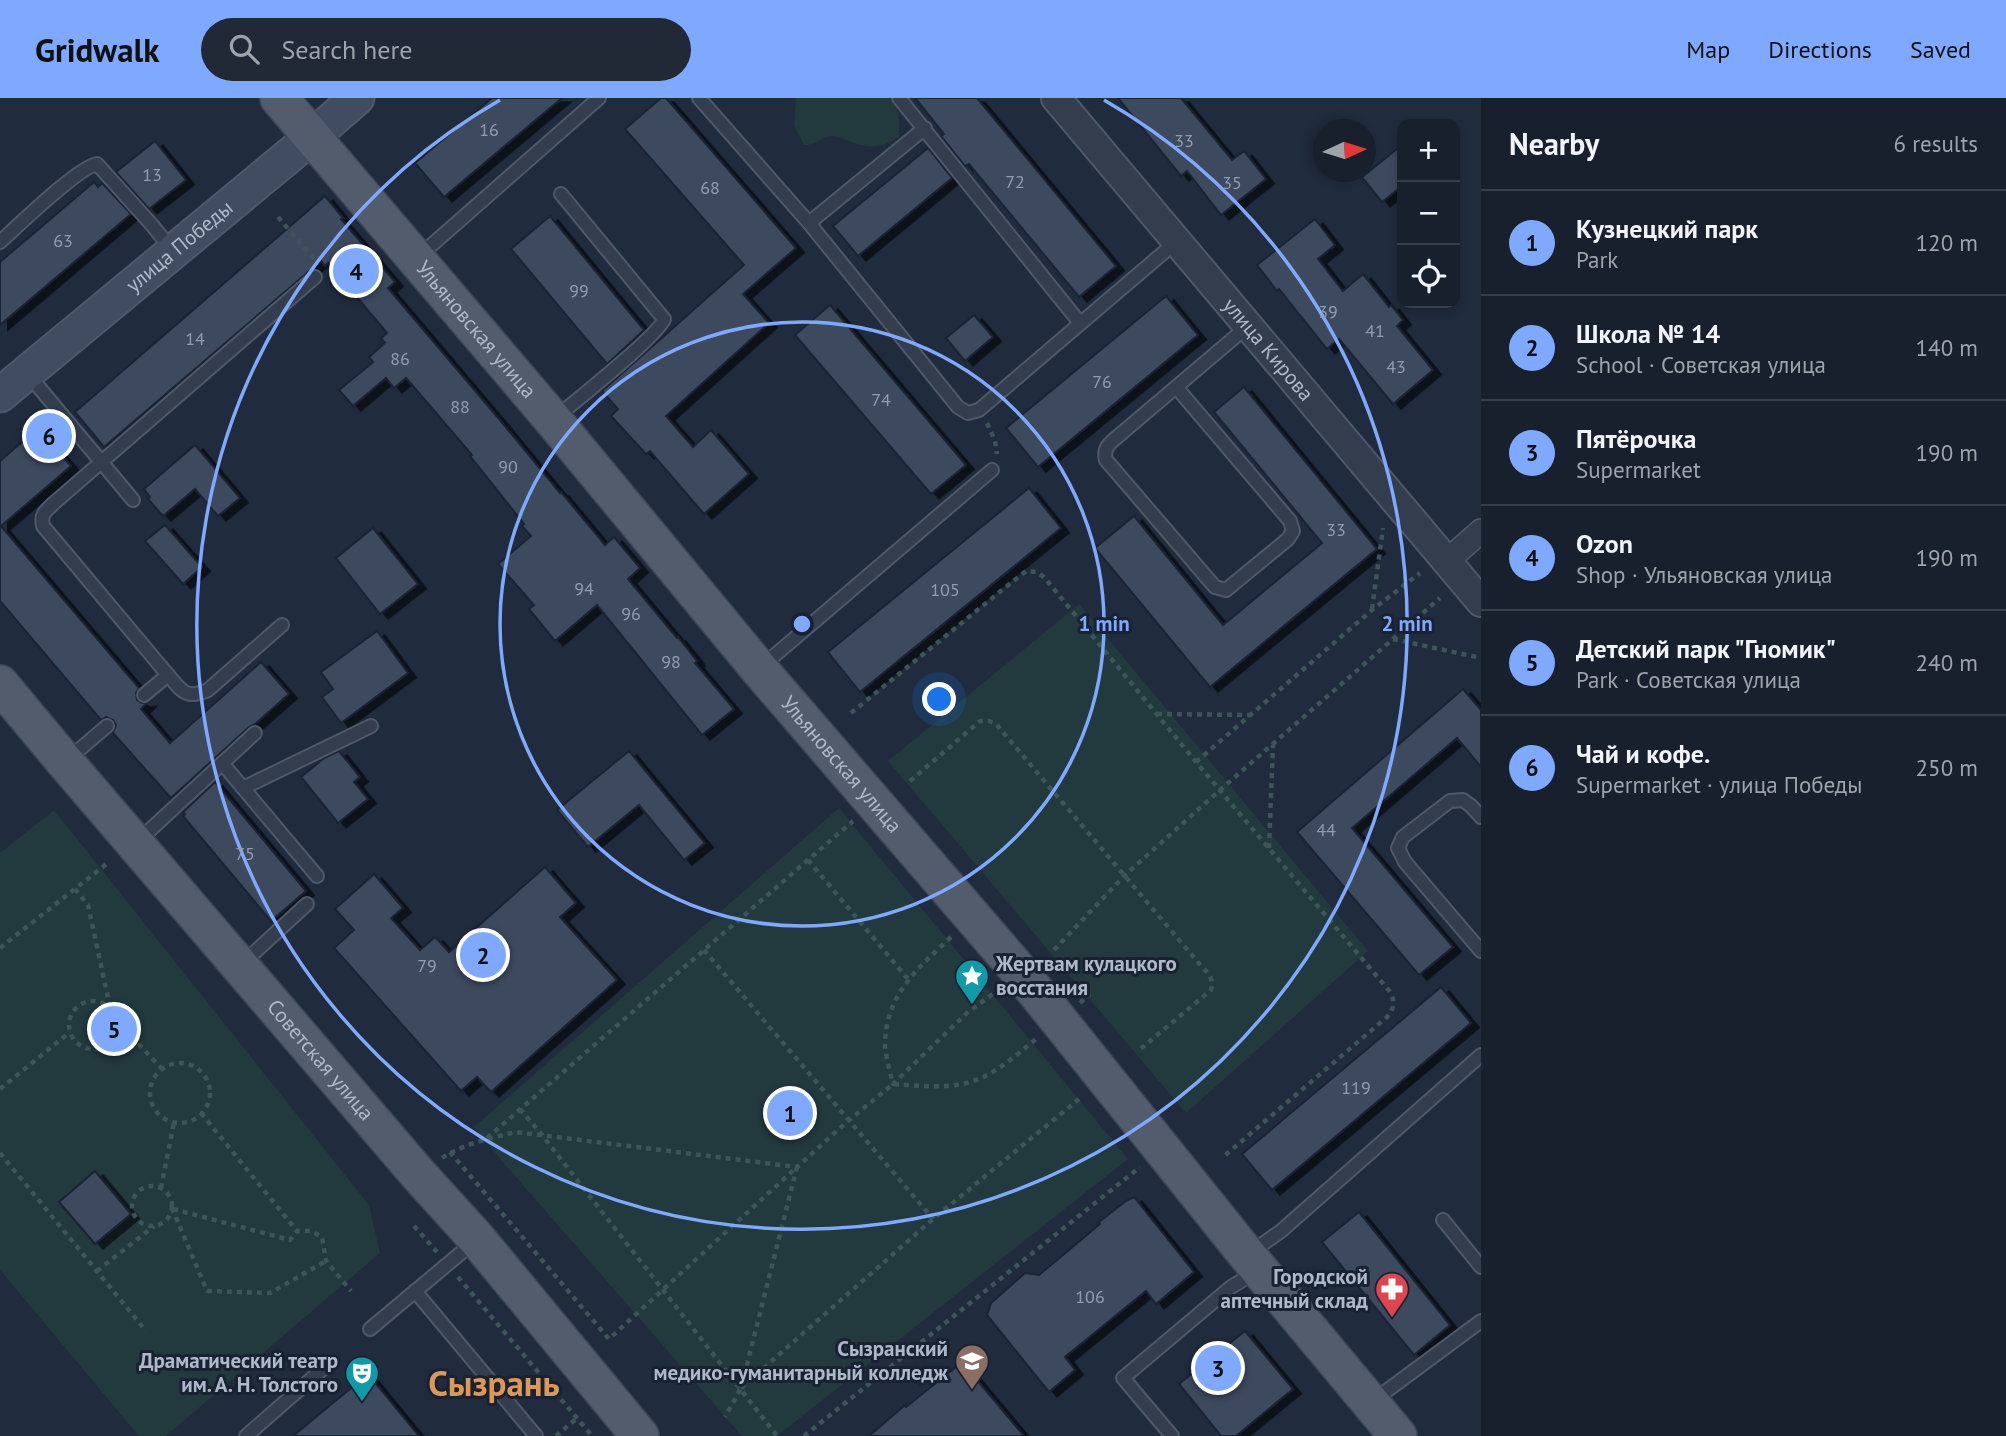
<!DOCTYPE html>
<meta charset="utf-8">
<style>
:root{--surface:#18202e;--page:#212836;--text:#f1f3f6;--muted:#9fa3aa;--line:#363e4a;--accent:#7ea9ff}
body{margin:0;font-family:"PT Sans",sans-serif;background:var(--page);color:var(--text)}
.controls{position:absolute;right:21px;top:21px;display:grid;overflow:hidden;border-radius:14px;box-shadow:0 4px 10px #0003}
.controls button{width:63px;height:63px;display:grid;place-items:center;padding:0;border:0;border-bottom:2px solid var(--line);background:var(--surface);color:var(--text);font:35px sans-serif}
.compass{position:absolute;left:1313px;top:21px;width:63px;height:63px;border-radius:50%;background:var(--surface);box-shadow:0 4px 10px #0003;rotate:86deg}
.you{position:absolute;left:940px;top:602px;width:24px;height:24px;margin:-18px;border:5px solid #fff;border-radius:50%;background:#1a73e8;box-shadow:0 0 0 10px #1a73e833}
.badge{display:grid;place-items:center;width:46px;height:46px;border-radius:50%;background:var(--accent);color:#111;font-size:23px;font-weight:700}
.pin{position:absolute;translate:-50% -50%;border:4px solid #fff;box-shadow:0 2px 7px #0006}
.list{margin:0;padding:0;list-style:none}
h2{display:flex;justify-content:space-between;align-items:center;height:91px;margin:0;padding:0 28px;font-size:30px}
h2 small{font-size:23px;font-weight:400;color:var(--muted)}
.list li{display:grid;grid-template-columns:46px 1fr auto;gap:21px;align-items:center;box-sizing:border-box;height:105px;padding:0 28px;border-top:2px solid var(--line)}
.list b{display:block;font-size:26px;white-space:nowrap}
.list p{margin:0;font-size:23px;white-space:nowrap;color:var(--muted)}
.list em{font-size:23px;font-style:normal;color:var(--muted)}
.icon{flex:none;width:38px;height:38px;fill:none;stroke:currentColor;stroke-width:2;stroke-linecap:round;stroke-linejoin:round}
.map{position:relative;flex:none;width:1481px;height:1338px;overflow:hidden}
header{display:flex;align-items:center;gap:42px;box-sizing:border-box;height:98px;padding:0 35px;background:var(--accent);color:#111}
header strong{font-size:33px}
nav{display:flex;gap:38px;margin-inline-start:auto;font-size:24px}
.search{width:490px;height:63px;background:var(--page);display:flex;align-items:center;gap:18px;box-sizing:border-box;padding:0 24px;border-radius:38px;color:var(--muted);font-size:26px}
main{display:flex}
aside{flex:1;background:var(--surface)}
.map>svg:first-child{display:block}
</style>
<header>
<strong>Gridwalk</strong>
<div class="search"><svg class="icon" aria-label="search" viewBox="0 0 24 24"><circle cx="10" cy="10" r="6"/><path d="M15 15l6 6"/></svg>Search here</div>
<nav><a>Map</a><a>Directions</a><a>Saved</a></nav>
</header>
<main>
<div class="map">
<svg width="1481" height="1338" viewBox="0 0 1481 1338">
<defs>
<filter id="shadow"><feDropShadow dx="8" dy="4.5" stdDeviation="0" flood-color="#0009"/></filter>
</defs>
<rect width="100%" height="100%" fill="#202b3d"/>
<g fill="#22393e">
<path d="M796 0H890C900 12 900 23 899 39 880 50 872 51 851 44 846 42 840 39 835 38 821 37 819 47 804 47L794 27Z"/>
<path d="M1079 506 1368 853 1186 1015 888 663Z"/>
<path d="M839 710 1128 1061 777 1338H742L501 1062 474 1029Z"/>
<path d="M54 712 369 1107 380 1155 166 1338H139L0 1172V755Z"/>
</g>
<g fill="#3c495d" stroke="#1b2434" stroke-width="2" filter="url(#shadow)">
<path d="M492 0H562L444 99 415 65Z"/>
<path d="M661 0H666L796 150 743 196 769 225 666 318 693 349 711 332 749 376 704 416 650 353 646 356 611 318 618 311 602 293 744 167 625 31Z"/>
<path d="M915 0H977L1116 168 1079 199 969 66 965 68 941 38 944 36Z"/>
<path d="M1118 0H1181L1232 62 1244 53 1266 81 1221 117 1187 73 1181 78Z"/>
<path d="M155 43 186 82 149 111 116 74Z"/>
<path d="M1402 47V88L1382 104 1362 79Z"/>
<path d="M928 50 952 80 858 158 833 128Z"/>
<path d="M94 84 98 89 102 85 131 116 0 227V164Z"/>
<path d="M325 98 343 120 341 121 395 184 388 190 499 321 560 395 561 394 605 447 614 439 640 470 628 481 677 540 678 539 697 563 695 565 734 611 702 637 597 507 555 543 529 511 534 507 498 466 531 438 522 428 524 426 470 358 472 357 406 280 394 290 386 280 353 308 339 292 373 264 369 259 385 245 381 240 387 235 328 165 325 168 321 163 104 349 75 314Z"/>
<path d="M550 118 644 232 607 266 511 151Z"/>
<path d="M1315 121 1335 147 1318 161 1343 193 1363 176 1389 209 1391 207 1403 222 1397 228 1433 272 1393 306 1339 241 1327 251 1279 191 1277 193 1257 167Z"/>
<path d="M1166 198 1198 237 1038 369 1006 330Z"/>
<path d="M830 207 966 367 931 396 795 237Z"/>
<path d="M974 217 993 239 965 263 946 240Z"/>
<path d="M1244 289 1377 451 1210 589 1095 450 1134 418 1223 527 1322 445 1214 314Z"/>
<path d="M38 330 71 368 1 428 139 590 136 595 137 602 142 605 148 604 141 611 170 645 261 564 289 596 255 626 249 629 171 700 113 635 116 627 113 622 106 619 101 622 0 503V363Z"/>
<path d="M195 347 240 400 218 418 195 391 163 418 148 401 150 399 144 391Z"/>
<path d="M1029 390 1061 430 860 594 828 554Z"/>
<path d="M165 427 202 469 183 486 145 443Z"/>
<path d="M373 430 418 486 380 516 336 460Z"/>
<path d="M377 533 408 575 341 625 322 599 333 591 321 574Z"/>
<path d="M1463 591 1481 612V669L1457 640 1352 730 1453 849 1419 877 1297 734Z"/>
<path d="M339 653 360 679 354 684 368 701 338 725 301 679 324 660Z"/>
<path d="M629 653 705 745 684 762 639 707 588 749 557 712Z"/>
<path d="M215 684 306 793 271 823 183 718 185 716 183 714Z"/>
<path d="M545 769 576 805 560 819 617 882 491 994 477 979 461 993 334 850 354 832 335 811 374 776 403 810 391 820 420 852 435 839 449 854Z"/>
<path d="M1441 889 1471 925 1272 1092 1242 1056Z"/>
<path d="M95 1073 131 1116 95 1146 59 1104Z"/>
<path d="M1134 1099 1194 1174 1156 1206 1146 1193 1065 1259 1075 1272 1049 1294 987 1217 991 1205 1025 1175 1039 1177 1100 1126 1099 1124 1126 1103Z"/>
<path d="M1359 1114 1450 1227 1414 1257 1322 1144Z"/>
<path d="M1245 1233 1293 1291 1236 1338H1221L1179 1286Z"/>
<path d="M962 1264 1024 1338H869L905 1307 906 1309Z"/>
<path d="M368 1276 419 1338H293Z"/>
</g>
<g fill="none" stroke-linecap="round" stroke-linejoin="round">
<g stroke="#4f5868" stroke-width="16">
<g id="service">
<path d="M699 0 809 125 958 309 968 315 979 312 1176 144"/>
<path d="M899 0 1080 225"/>
<path d="M809 125 925 30"/>
<path d="M0 144C19 127 77 70 97 66L152 127 173 153"/>
<path d="M418 159 599 0"/>
<path d="M27 275 133 402"/>
<path d="M1177 290 1290 423 1293 433 1288 441 1226 492 1215 489 1106 362C1102 348 1113 343 1123 334L1248 228"/>
<path d="M554 321C572 306 660 236 664 221L561 96"/>
<path d="M282 527 208 592C186 602 182 593 168 577L43 428C40 416 46 413 54 405L315 179"/>
<path d="M761 569 992 372"/>
<path d="M144 597 168 577"/>
<path d="M67 662 107 628"/>
<path d="M222 665 317 778"/>
<path d="M243 690 371 628"/>
<path d="M1481 719 1471 708 1463 702 1450 703 1403 739 1398 750 1405 764 1481 853"/>
<path d="M137 744 255 635"/>
<path d="M243 865 307 806"/>
<path d="M1443 1122 1481 1169"/>
<path d="M1250 1155 1281 1133 1481 957"/>
<path d="M415 1193 536 1338"/>
<path d="M370 1231 474 1144"/>
<path d="M1373 1303 1481 1223"/>
<path d="M246 1338 325 1269"/>
<path d="M1172 1338 1123 1280 1231 1189 1256 1174"/>
</g>
</g>
<g stroke="#4f5868" stroke-width="26">
<path id="minor" d="M1447 463 1481 433"/>
</g>
<g stroke="#4f5868" stroke-width="32">
<g id="tertiary">
<path id="s1" d="M1056 0 1481 504"/>
</g>
</g>
<g stroke="#4f5868" stroke-width="37">
<g id="secondary">
<path id="s2" d="M0 297 313 38 357 0"/>
</g>
</g>
<g stroke="#3d4656" stroke-width="40">
<g id="primary">
<path id="s3" d="M279 0 553 322 759 571 1020 874 1247 1157 1398 1338"/>
<path id="s4" d="M0 586 65 664 418 1076 477 1141 640 1338"/>
</g>
</g>
<g stroke="#3d5558" stroke-width="4.5" stroke-dasharray="5 5" stroke-linecap="butt">
<path d="M278 119 314 161"/>
<path d="M987 325 995 343 997 356"/>
<path d="M1372 511 1383 430"/>
<path d="M1393 541 1481 560"/>
<path d="M851 615 1012 484 1026 473 1036 474 1044 479 1196 664 1391 895C1395 906 1394 910 1387 919L1222 1060"/>
<path d="M1157 616 1250 617"/>
<path d="M1196 664 1372 512 1420 475"/>
<path d="M910 683 980 623H989L996 626 1202 869C1209 876 1214 881 1211 892L1138 953"/>
<path d="M1269 750 1273 647"/>
<path d="M808 762 908 881"/>
<path d="M75 791 88 807 110 909"/>
<path d="M951 839C917 871 885 897 885 948 886 960 890 974 893 986L968 914 997 893"/>
<path d="M0 850 109 764"/>
<path d="M704 852 933 1121"/>
<path d="M1054 852 1124 778 1220 692 1440 500"/>
<circle cx="93" cy="927" r="24"/>
<path d="M1080 905 1090 896"/>
<path d="M118 924 162 971"/>
<circle cx="180" cy="995" r="30"/>
<path d="M0 991 70 934"/>
<path d="M520 1011 542 1037 777 1338"/>
<path d="M201 1015 297 1133H311L322 1139 326 1163 351 1193"/>
<path d="M487 1040 853 723"/>
<path d="M450 1054 609 1241 797 1069 741 1290 725 1319"/>
<path d="M0 1055 146 1233"/>
<path d="M442 1060C463 1046 491 1040 516 1034L797 1069 848 1023 893 986C922 988 954 992 981 980 1001 971 1019 955 1036 941"/>
<circle cx="152" cy="1108" r="20"/>
<path d="M161 1090 174 1024"/>
<path d="M172 1110 207 1193 270 1195 326 1163"/>
<path d="M173 1111 290 1142 297 1133"/>
<path d="M414 1128 437 1154"/>
<path d="M97 1173 154 1128"/>
<path d="M458 1179 592 1338"/>
<path d="M741 1290 933 1121 1079 1001"/>
<path d="M556 1338 577 1320"/>
<path d="M804 1338 1140 1069"/>
</g>
<use href="#service" stroke="#343d4d" stroke-width="12"/>
<use href="#minor" stroke="#343d4d" stroke-width="23"/>
<use href="#tertiary" stroke="#343d4d" stroke-width="28"/>
<use href="#secondary" stroke="#424c60" stroke-width="33"/>
<use href="#primary" stroke="#525c6d" stroke-width="37"/>
</g>
<g fill="none" stroke="#7ea9ff" stroke-width="3.5">
<circle cx="802" cy="526" r="302"/>
<path d="M1104 2A605 605 0 1 1 500 2"/>
</g>
<defs>
<g id="sight-pin" transform="scale(1.75)"><path d="M0 17L-7.5 6A9.5 9.5 0 1 1 7.5 6Z" fill="#0f9aa8" stroke="#192232"/><path d="M0-6L1.8-2.2L6-1.7L2.9 1.2L3.7 5.4L0 3.3L-3.7 5.4L-2.9 1.2L-6-1.7L-1.8-2.2Z" fill="#fff"/></g>
<g id="pharmacy-pin" transform="scale(1.75)"><path d="M0 17L-7.5 6A9.5 9.5 0 1 1 7.5 6Z" fill="#e0444e" stroke="#192232"/><path d="M-2-6h4v4h4v4h-4v4h-4v-4h-4v-4h4Z" fill="#fff"/></g>
<g id="university-pin" transform="scale(1.75)"><path d="M0 17L-7.5 6A9.5 9.5 0 1 1 7.5 6Z" fill="#8d6e63" stroke="#192232"/><path d="M0-5L7-2L0 1L-7-2ZM-4 1L0 2.5L4 1V4Q0 6-4 4Z" fill="#fff"/></g>
<g id="theatre-pin" transform="scale(1.75)"><path d="M0 17L-7.5 6A9.5 9.5 0 1 1 7.5 6Z" fill="#0f9aa8" stroke="#192232"/><path d="M-5-5.5Q0-4 5-5.5V0Q5 5 0 6Q-5 5-5 0ZM-3.3-2.5H-1v1.5H-3.3ZM1-2.5H3.3v1.5H1ZM-2.8 1Q0 5.5 2.8 1Z" fill="#fff"/></g>
</defs>
<g fill-rule="evenodd">
<use href="#sight-pin" x="972" y="878"/>
<use href="#pharmacy-pin" x="1392" y="1191"/>
<use href="#university-pin" x="972" y="1263"/>
<use href="#theatre-pin" x="362" y="1275"/>
</g>
<g text-anchor="middle" stroke-width="6" stroke-linejoin="round" paint-order="stroke">
<g font-size="18" fill="#929cae">
<text x="489" y="38">16</text>
<text x="1184" y="49">33</text>
<text x="152" y="83">13</text>
<text x="1015" y="90">72</text>
<text x="1232" y="91">35</text>
<text x="710" y="96">68</text>
<text x="63" y="149">63</text>
<text x="579" y="199">99</text>
<text x="1328" y="220">39</text>
<text x="1375" y="239">41</text>
<text x="195" y="247">14</text>
<text x="400" y="267">86</text>
<text x="1396" y="275">43</text>
<text x="1102" y="290">76</text>
<text x="881" y="308">74</text>
<text x="460" y="315">88</text>
<text x="508" y="375">90</text>
<text x="1336" y="438">33</text>
<text x="584" y="497">94</text>
<text x="945" y="498">105</text>
<text x="631" y="522">96</text>
<text x="671" y="570">98</text>
<text x="1326" y="738">44</text>
<text x="245" y="762">75</text>
<text x="427" y="874">79</text>
<text x="1356" y="996">119</text>
<text x="1090" y="1205">106</text>
</g>
<g font-size="21" fill="#afb8c9" stroke="#192232">
<text dy="7" stroke="none"><textPath href="#s2" startOffset="233">улица Победы</textPath></text>
<text dy="7" stroke="none"><textPath href="#s3" startOffset="304">Ульяновская улица</textPath></text>
<text dy="7" stroke="none"><textPath href="#s1" startOffset="329">улица Кирова</textPath></text>
<text dy="7" stroke="none"><textPath href="#s3" startOffset="872">Ульяновская улица</textPath></text>
<text dy="7" stroke="none"><textPath href="#s4" startOffset="494">Советская улица</textPath></text>
</g>
<g font-size="21" font-weight="bold" fill="#afb8c9" stroke="#192232" text-anchor="end">
<text x="996" y="873" text-anchor="start">Жертвам кулацкого<tspan x="996" dy="24">восстания</tspan></text>
<text x="1368" y="1186">Городской<tspan x="1368" dy="24">аптечный склад</tspan></text>
<text x="948" y="1258">Сызранский<tspan x="948" dy="24">медико-гуманитарный колледж</tspan></text>
<text x="338" y="1270">Драматический театр<tspan x="338" dy="24">им. А. Н. Толстого</tspan></text>
</g>
<g font-size="35" font-weight="bold" fill="#de9855" stroke="#192232">
<text x="494" y="1298">Сызрань</text>
</g>
</g>
<circle cx="802" cy="526" r="10" fill="#7ea9ff" stroke="#192232" stroke-width="3.5"/>
<g font-size="21" text-anchor="middle" font-weight="bold" fill="#7ea9ff" stroke="#192232" stroke-width="6" stroke-linejoin="round" paint-order="stroke">
<text x="1104" y="533">1 min</text>
<text x="1407" y="533">2 min</text>
</g>
</svg>
<div class="controls">
<button>+</button>
<button>−</button>
<button><svg class="icon" aria-label="locate" viewBox="0 0 24 24"><circle cx="12" cy="12" r="6"/><path d="M12 2v4M12 18v4M2 12h4M18 12h4"/></svg></button>
</div>
<svg class="compass" viewBox="-18 -18 36 36"><path d="M0-13l5 13h-10z" fill="#e53935"/><path d="M0 13l5-13h-10z" fill="#9fa3aa"/></svg>
<div class="you"></div>
<div class="pin badge" style="left:790px;top:1015px">1</div>
<div class="pin badge" style="left:483px;top:857px">2</div>
<div class="pin badge" style="left:1218px;top:1270px">3</div>
<div class="pin badge" style="left:356px;top:173px">4</div>
<div class="pin badge" style="left:114px;top:931px">5</div>
<div class="pin badge" style="left:49px;top:338px">6</div>
</div>
<aside>
<h2>Nearby<small>6 results</small></h2>
<ul class="list">
<li><span class="badge">1</span><div><b>Кузнецкий парк</b><p>Park</p></div><em>120 m</em></li>
<li><span class="badge">2</span><div><b>Школа № 14</b><p>School · Советская улица</p></div><em>140 m</em></li>
<li><span class="badge">3</span><div><b>Пятёрочка</b><p>Supermarket</p></div><em>190 m</em></li>
<li><span class="badge">4</span><div><b>Ozon</b><p>Shop · Ульяновская улица</p></div><em>190 m</em></li>
<li><span class="badge">5</span><div><b>Детский парк &quot;Гномик&quot;</b><p>Park · Советская улица</p></div><em>240 m</em></li>
<li><span class="badge">6</span><div><b>Чай и кофе.</b><p>Supermarket · улица Победы</p></div><em>250 m</em></li>
</ul>
</aside>
</main>
